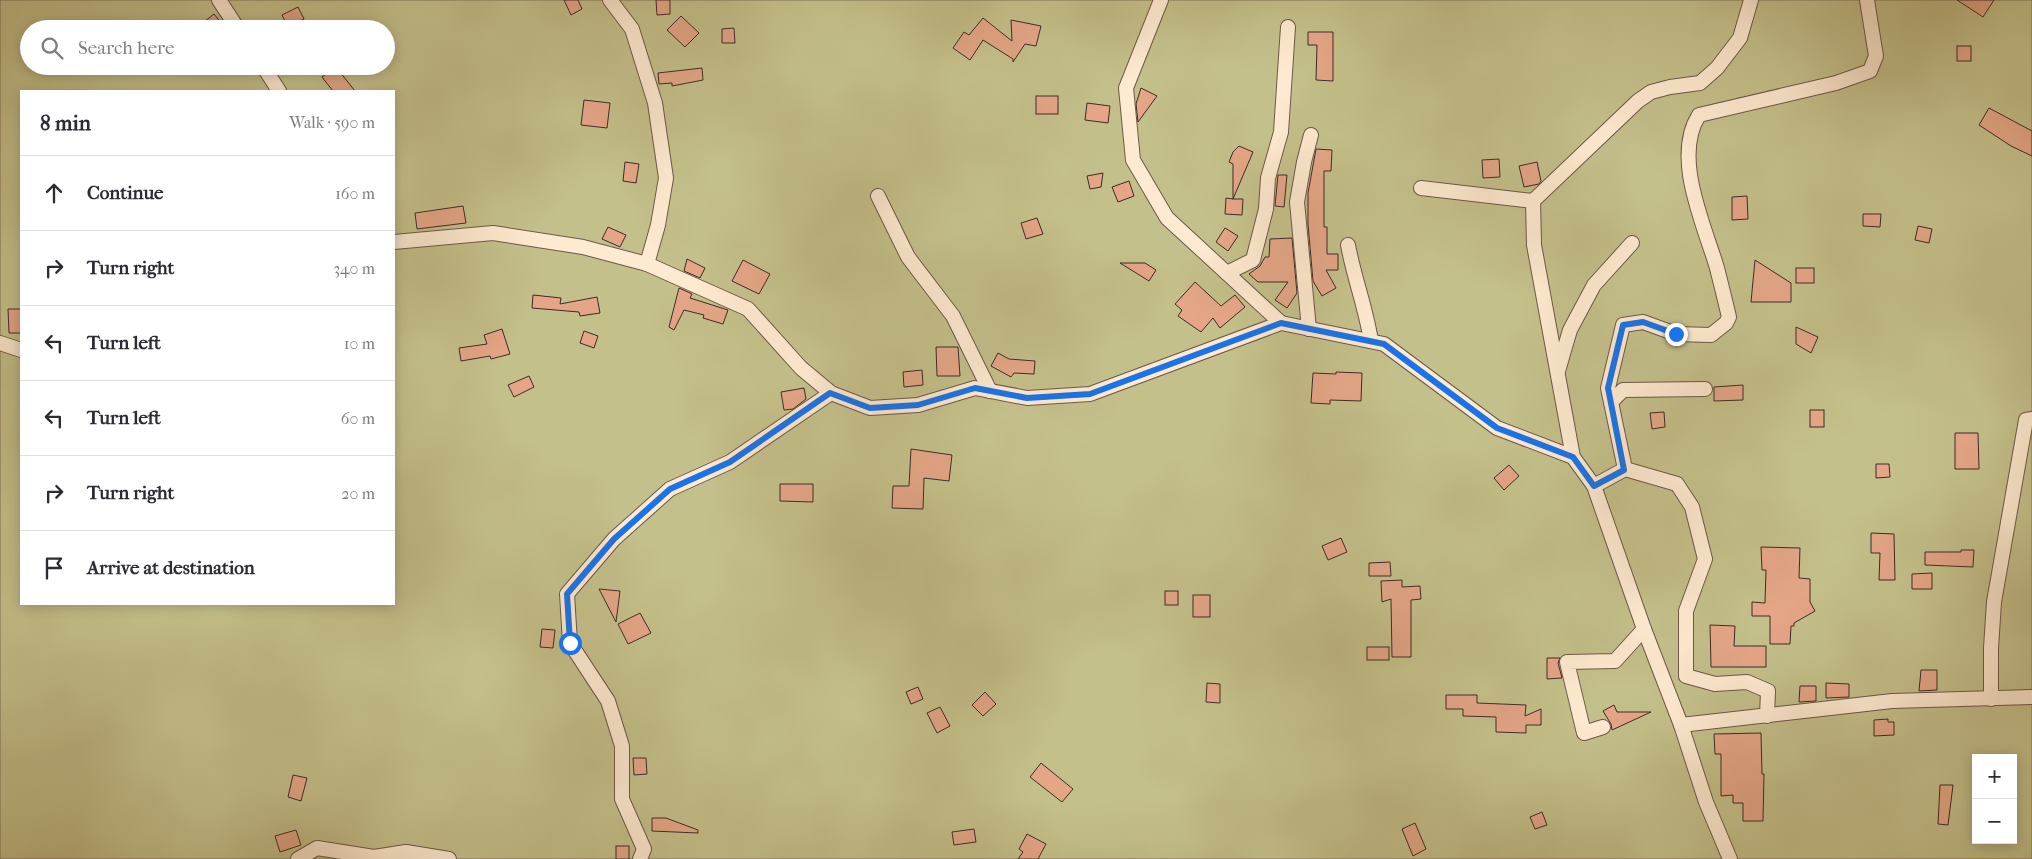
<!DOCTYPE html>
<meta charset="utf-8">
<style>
:root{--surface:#fff;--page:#f2f2f3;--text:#2b2b33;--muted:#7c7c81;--line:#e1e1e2}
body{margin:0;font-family:"IM FELL French Canon",serif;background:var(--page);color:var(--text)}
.controls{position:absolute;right:15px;bottom:15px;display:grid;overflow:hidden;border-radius:0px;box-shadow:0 2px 12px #0003}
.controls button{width:45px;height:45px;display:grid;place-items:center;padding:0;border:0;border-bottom:1px solid var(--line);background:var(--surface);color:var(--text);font:25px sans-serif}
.stop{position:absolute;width:15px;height:15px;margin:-11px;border:4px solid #1a73e8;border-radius:50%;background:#fff}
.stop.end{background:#1a73e8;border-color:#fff;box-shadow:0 1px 5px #0008}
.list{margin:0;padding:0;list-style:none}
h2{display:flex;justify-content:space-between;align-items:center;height:65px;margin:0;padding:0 20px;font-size:21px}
h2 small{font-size:16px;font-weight:400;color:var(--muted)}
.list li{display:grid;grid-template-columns:32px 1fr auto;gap:15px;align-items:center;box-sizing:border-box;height:75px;padding:0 20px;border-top:1px solid var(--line)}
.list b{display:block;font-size:19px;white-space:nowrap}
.list em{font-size:16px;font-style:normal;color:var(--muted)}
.icon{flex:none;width:28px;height:28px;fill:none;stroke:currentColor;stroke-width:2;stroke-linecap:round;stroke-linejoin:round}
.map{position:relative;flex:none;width:2032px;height:859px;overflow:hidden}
.search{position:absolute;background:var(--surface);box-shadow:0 2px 12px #0003;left:20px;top:20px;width:375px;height:55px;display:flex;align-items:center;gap:12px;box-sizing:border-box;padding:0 18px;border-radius:28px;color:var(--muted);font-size:19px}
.panel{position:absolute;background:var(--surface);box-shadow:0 2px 12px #0003;left:20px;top:90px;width:375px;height:515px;border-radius:0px}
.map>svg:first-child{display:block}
</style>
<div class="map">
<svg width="2032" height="859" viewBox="0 0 2032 859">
<rect width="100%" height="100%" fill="#fddfb6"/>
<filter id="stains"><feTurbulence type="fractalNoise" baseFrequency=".004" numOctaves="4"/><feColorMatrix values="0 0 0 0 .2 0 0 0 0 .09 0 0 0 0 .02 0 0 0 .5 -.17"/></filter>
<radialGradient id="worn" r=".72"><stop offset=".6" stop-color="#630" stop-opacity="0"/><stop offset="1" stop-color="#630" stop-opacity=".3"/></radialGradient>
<path fill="#c4c08b" stroke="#827557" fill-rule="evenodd" d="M0 0H2032V859H0ZM29 29H386V66H29ZM21 91H394V604H21ZM1976 758H2013V840H1976Z"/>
<g fill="#e4a687" stroke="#3f2a23">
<path d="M564 0H578L582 9 571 15Z"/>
<path d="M656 0H670V14L657 15Z"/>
<path d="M1957 0H1994L1983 17Z"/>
<path d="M298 7 304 19 288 27 282 15Z"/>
<path d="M214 14 226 29H195Z"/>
<path d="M681 16 699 33 685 47 667 30Z"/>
<path d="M983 18 1012 41 1011 20 1041 26 1036 46 1025 44 1013 62V59L983 40 970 60 953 48 964 32 969 35Z"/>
<path d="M734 28 735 43H722V29Z"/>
<path d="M1308 32H1333V81L1316 80 1317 45H1308Z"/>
<rect x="1957" y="46" width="14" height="15"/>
<path d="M336 67 355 91H333L322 77Z"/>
<path d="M702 68 703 80 672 86V83L659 84 658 73Z"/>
<path d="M1141 88 1157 96 1138 122 1136 104Z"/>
<rect x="1036" y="96" width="22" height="18"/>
<path d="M584 100 610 103 607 128 581 125Z"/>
<path d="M1087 103 1110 106 1108 123 1085 120Z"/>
<path d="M1989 108 2032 131V156L2011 146 1979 125Z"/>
<path d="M1239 146 1253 152 1233 199H1243L1242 215 1225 214 1226 198 1233 199V164L1229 162 1233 152Z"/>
<path d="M1316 149 1332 150 1331 171H1324V227H1327V254H1338V270H1326L1336 288 1322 296 1313 281 1308 224V193Z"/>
<path d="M1499 159 1500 177 1483 178 1482 160Z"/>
<path d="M625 162 639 164 636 183 623 181Z"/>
<path d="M1537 162 1541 181 1539 184 1524 187 1519 166Z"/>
<path d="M1103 173 1101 187 1090 189 1087 176Z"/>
<path d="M1278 175H1287L1284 207 1275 206Z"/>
<path d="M1129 181 1134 196 1118 202 1112 187Z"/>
<path d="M1747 196 1748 219 1732 220V197Z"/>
<path d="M463 206 466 223 417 229 415 213Z"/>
<path d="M1863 214H1881L1880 227 1863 226Z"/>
<path d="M1037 218 1043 234 1026 239 1021 223Z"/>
<path d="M1918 226 1932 229 1929 243 1915 240Z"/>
<path d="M608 227 626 235 620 247 602 239Z"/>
<path d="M1225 228 1238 236 1228 251 1216 242Z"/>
<path d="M1292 238 1297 293 1287 308 1275 300 1288 282H1258L1249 274 1260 266 1265 257H1269L1270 239Z"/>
<path d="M687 259 705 268 700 278 684 271Z"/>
<path d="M743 260 770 274 759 294 732 281Z"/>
<path d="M1755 260 1791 283V302H1751Z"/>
<path d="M1120 263H1145L1156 270 1149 281Z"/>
<rect x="1796" y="268" width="18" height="15"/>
<path d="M1195 282 1221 306 1235 295 1245 307 1220 328 1213 318 1201 332 1178 316 1182 310 1175 304Z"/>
<path d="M679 288 692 294 690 298 728 310 723 324 703 318 704 315 684 310 674 330 669 327Z"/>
<path d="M533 295 561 298 560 304 597 297 600 313 580 316 579 312 532 308Z"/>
<path d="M8 309H21V333H9Z"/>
<path d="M1796 327 1818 337 1811 353 1796 344Z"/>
<path d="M502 329 510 354 491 359 490 356 461 361 459 348 487 344 484 335Z"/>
<path d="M584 331 598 336 594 348 580 343Z"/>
<path d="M936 347H958L960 376H937Z"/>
<path d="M998 353 1009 359 1035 361 1034 374 1014 373 1011 377 991 366Z"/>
<path d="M922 370 923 385 904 387 903 372Z"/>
<path d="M1336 372 1362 373 1361 401 1330 400V404L1311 403 1313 373 1336 374Z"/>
<path d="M529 376 534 387 514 397 508 385Z"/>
<path d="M1743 385V400L1714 401V387Z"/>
<path d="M804 388 806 399 793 409 784 410 781 392Z"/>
<rect x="1810" y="410" width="14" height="17"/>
<path d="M1664 412 1665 427 1652 429 1650 413Z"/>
<path d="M1955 433H1978L1979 469H1955Z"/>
<path d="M911 449 952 455 949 481 924 478 923 509 892 508 893 486H909Z"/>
<path d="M1876 464H1889L1890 477 1876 478Z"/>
<path d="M1509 465 1519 476 1504 490 1494 478Z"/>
<path d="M780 484H813V502L780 501Z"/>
<path d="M1871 533 1894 534 1895 580H1879L1880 553H1871Z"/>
<path d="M1341 538 1347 552 1328 560 1322 546Z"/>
<path d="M1761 547 1800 548 1799 578 1810 579V602L1815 611 1794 623V626H1791L1790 644H1770V616H1752V602L1765 603 1766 570H1762Z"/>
<path d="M1961 550H1974L1973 567 1925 565V552H1961Z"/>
<path d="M1390 562 1391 576H1369V563Z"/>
<path d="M1932 573V589H1912V574Z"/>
<path d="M1402 580V587L1420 586 1421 599 1411 600V657H1392L1391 599 1382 602 1381 581Z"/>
<path d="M599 589 620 591 616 622Z"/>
<rect x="1165" y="591" width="13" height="14"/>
<rect x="1193" y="595" width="17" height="22"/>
<path d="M640 613 651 633 628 644 618 624Z"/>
<path d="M1710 625 1735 626 1734 646H1766V667H1711Z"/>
<path d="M542 629 555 630 553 648 540 647Z"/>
<rect x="1367" y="647" width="22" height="13"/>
<path d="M1547 658H1560L1558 663 1562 678 1547 679Z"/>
<path d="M1921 670H1937V690L1919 691Z"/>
<path d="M1207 683 1220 684V703L1206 702Z"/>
<path d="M1826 683 1849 684V697L1826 698Z"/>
<path d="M1800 686H1816V701L1799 702Z"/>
<path d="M918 687 923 699 911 704 906 692Z"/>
<path d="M985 692 996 704 983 716 972 705Z"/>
<path d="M1446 695H1477V703L1526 705 1525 716 1541 709V725H1526V733L1496 732V717L1463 716V709H1446Z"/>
<path d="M1614 705 1617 712H1651L1612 730 1611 724 1603 711Z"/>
<path d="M940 707 950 726 937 733 927 713Z"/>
<path d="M1888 719V722H1894V735L1874 736V720Z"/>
<path d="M1761 733 1762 774H1764L1763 821H1743V803H1733V795L1721 796V754H1715L1714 734Z"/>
<path d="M633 758H646L647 774 634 775Z"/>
<path d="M1041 763 1073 789 1062 802 1030 777Z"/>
<path d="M293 775 307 778 301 801 288 797Z"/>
<path d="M1940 785H1953L1948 825 1938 824Z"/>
<path d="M1542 812 1547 825 1535 829 1530 817Z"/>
<path d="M652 818H666L698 830V833L652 831Z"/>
<path d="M1415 823 1426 849 1413 856 1402 829Z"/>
<path d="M974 829 976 842 954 845 952 832Z"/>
<path d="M296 830 301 845 280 852 275 836Z"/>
<path d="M1027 834 1046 844 1038 859H1018L1023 852 1019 849Z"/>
<rect x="616" y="846" width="13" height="13"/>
</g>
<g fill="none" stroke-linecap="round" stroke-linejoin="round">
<g stroke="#6e5748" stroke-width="16">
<g id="street">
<path d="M219 0 238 29"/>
<path d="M610 0 632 29 655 103 666 178 658 225 647 264"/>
<path d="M1161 0 1126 88 1133 160 1167 218 1281 323"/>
<path d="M263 66 279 91"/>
<path d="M1421 188 1533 201"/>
<path d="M878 196 908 257 953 316 990 391"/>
<path d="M394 242 493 233 583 247 647 264 748 309 801 368 831 393 870 408 918 405 975 388 1027 398 1090 394 1281 323 1384 344 1497 428 1573 457 1594 486 1644 629 1681 725 1706 802 1730 859"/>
<path d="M1348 245C1354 278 1366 308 1371 341"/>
<path d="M1227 273 1253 260 1266 209 1268 178 1281 132 1288 27"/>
<path d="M1309 329 1297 202 1304 162 1311 135"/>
<path d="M0 343 21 350"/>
<path d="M1558 371 1570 330 1594 285 1632 243"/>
<path d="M1611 402 1623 390 1705 389"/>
<path d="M1573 457 1534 245 1533 201 1638 101 1651 92 1670 87 1700 83 1717 68 1740 38 1751 0"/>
<path d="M1625 469 1677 484 1692 507 1705 559 1686 611V676L1715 684 1747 682 1768 691 1767 716"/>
<path d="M1594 486 1625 469 1608 388 1623 325 1643 322 1676 334 1711 335 1726 323 1729 317C1725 300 1721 284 1717 268 1704 224 1672 157 1699 115L1836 83 1870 71 1876 56 1867 0"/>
<path d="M1991 699V648L1994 602 2026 420 2032 419"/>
<path d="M1681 725 1892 701 2032 697"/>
<path d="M1603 727 1584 733 1567 662 1615 661 1644 629"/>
<path d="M298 859 317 848 374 857 406 852 449 859"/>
<path d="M640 859 644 849 622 799V746L608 701 570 643 567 594 614 539 670 489 730 462 831 393"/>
</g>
</g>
<use href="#street" stroke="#feead0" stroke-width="14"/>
</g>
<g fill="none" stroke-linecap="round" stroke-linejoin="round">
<path stroke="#1a73e8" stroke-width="6" d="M570 643 567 594 614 539 670 489 730 462 830 393 870 408 918 405 975 388 1027 398 1090 394 1281 323 1384 344 1497 428 1573 457 1594 486 1624 470 1608 388 1623 325 1643 322 1676 334"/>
</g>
<rect width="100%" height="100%" filter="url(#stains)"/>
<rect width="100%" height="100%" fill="url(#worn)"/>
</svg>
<div class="controls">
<button>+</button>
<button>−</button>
</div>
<div class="stop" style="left:570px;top:643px"></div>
<div class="stop end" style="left:1676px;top:334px"></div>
<div class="search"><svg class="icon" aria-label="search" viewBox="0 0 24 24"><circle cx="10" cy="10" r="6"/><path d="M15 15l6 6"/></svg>Search here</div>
<section class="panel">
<h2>8 min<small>Walk · 590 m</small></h2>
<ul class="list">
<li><svg class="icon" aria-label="ahead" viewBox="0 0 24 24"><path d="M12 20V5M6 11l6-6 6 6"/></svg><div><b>Continue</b></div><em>160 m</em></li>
<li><svg class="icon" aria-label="right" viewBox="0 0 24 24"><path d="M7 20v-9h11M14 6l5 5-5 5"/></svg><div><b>Turn right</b></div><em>340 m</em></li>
<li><svg class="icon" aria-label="left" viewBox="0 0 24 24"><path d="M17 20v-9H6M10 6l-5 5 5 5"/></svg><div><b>Turn left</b></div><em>10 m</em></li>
<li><svg class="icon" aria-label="left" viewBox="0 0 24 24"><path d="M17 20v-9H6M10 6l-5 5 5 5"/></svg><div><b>Turn left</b></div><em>60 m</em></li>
<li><svg class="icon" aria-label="right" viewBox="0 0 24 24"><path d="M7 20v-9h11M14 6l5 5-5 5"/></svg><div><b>Turn right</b></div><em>20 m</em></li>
<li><svg class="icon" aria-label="arrive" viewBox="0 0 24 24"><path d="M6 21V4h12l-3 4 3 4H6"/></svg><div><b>Arrive at destination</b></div></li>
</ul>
</section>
</div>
